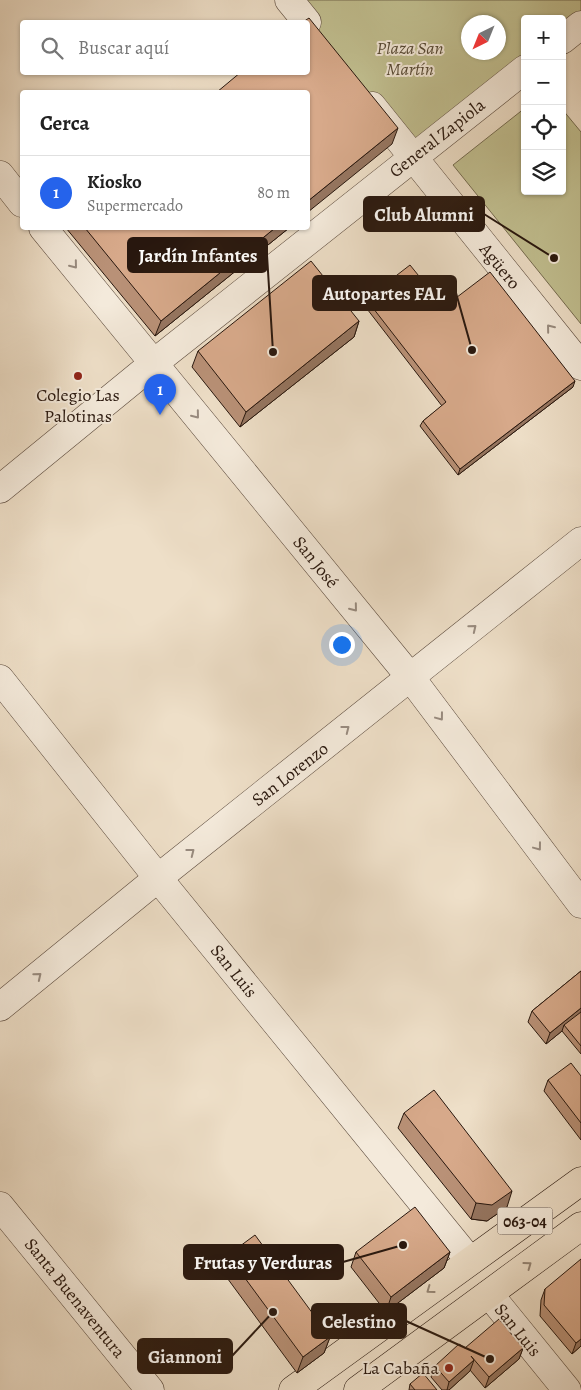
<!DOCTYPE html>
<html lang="es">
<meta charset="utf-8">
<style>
:root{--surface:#fff;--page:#f2f2f2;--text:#222;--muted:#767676;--line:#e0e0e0;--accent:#2563eb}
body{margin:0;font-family:Alegreya,serif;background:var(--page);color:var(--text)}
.controls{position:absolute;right:15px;top:15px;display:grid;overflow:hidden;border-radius:5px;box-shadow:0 1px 4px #0004}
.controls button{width:45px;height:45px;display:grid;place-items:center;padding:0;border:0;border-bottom:1px solid var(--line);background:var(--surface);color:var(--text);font:25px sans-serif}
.compass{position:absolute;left:461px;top:15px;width:45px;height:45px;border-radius:50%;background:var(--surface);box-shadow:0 1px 4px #0004;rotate:223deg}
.you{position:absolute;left:341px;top:644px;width:18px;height:18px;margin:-12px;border:4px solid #fff;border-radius:50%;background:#1a73e8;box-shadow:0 0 0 8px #1a73e833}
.badge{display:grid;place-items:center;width:32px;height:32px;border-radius:50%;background:var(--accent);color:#fff;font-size:16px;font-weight:700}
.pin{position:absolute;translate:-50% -41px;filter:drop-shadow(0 1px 2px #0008)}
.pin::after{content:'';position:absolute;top:26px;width:18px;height:15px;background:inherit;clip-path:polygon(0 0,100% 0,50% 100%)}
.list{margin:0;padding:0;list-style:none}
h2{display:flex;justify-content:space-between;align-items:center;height:65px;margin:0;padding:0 20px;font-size:21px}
h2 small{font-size:16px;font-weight:400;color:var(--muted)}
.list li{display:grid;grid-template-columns:32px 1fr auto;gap:15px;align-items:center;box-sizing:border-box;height:75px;padding:0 20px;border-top:1px solid var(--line)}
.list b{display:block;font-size:19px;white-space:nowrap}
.list p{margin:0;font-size:16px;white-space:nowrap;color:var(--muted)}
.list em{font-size:16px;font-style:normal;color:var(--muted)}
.icon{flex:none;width:28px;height:28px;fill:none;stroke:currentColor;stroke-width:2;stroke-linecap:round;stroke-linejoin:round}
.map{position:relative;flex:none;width:581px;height:1390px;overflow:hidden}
.search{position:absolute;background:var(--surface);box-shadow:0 1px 4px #0004;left:20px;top:20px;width:290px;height:55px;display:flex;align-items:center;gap:12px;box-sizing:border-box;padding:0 18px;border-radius:5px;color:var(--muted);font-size:19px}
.panel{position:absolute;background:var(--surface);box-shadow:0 1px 4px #0004;left:20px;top:90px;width:290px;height:140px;border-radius:5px}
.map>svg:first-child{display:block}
</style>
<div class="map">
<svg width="581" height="1390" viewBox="0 0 581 1390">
<rect width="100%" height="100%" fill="#eedfc8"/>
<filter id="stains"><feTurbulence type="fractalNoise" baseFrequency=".004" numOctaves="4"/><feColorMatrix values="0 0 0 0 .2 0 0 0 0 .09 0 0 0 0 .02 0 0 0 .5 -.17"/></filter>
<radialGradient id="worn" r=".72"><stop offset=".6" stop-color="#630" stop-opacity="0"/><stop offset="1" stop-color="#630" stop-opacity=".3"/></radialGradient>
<g fill="#c1bf90" stroke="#746b4f" fill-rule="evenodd">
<path d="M289 0H581V25L562 40V19H525V69L413 157ZM468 22H498V52H468Z"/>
<path d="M525 108V191H562V109L581 132V324L453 165Z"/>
</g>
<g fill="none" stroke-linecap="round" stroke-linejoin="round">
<g stroke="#5a493c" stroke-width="29">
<g id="minor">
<path d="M289 0 307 22"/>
<path d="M562 40 581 25"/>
<path d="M372 106 581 366"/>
<path d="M0 175 22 203"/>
<path d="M43 228 411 678 581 904"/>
<path d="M0 489 154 363 525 69"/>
<path d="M0 679 158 878 470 1261"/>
<path d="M0 1007 158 878 581 541"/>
<path d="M0 1206 150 1390"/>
<path d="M489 1294 567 1390"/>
</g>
</g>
<g stroke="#28170e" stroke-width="29">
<g id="primary">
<path d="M293 1390 581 1181"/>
<path d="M358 1390 581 1226"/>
</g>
</g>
<use href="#minor" stroke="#f4eadb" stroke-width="28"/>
<use href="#primary" stroke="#eedfc8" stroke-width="28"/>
</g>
<g fill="#b99177" stroke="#28170e">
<path d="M66 228H289L155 336Z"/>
<path d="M366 299 444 307 573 387 458 475 420 426 423 421 442 406 364 305Z"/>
<path d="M359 321 354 337 240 427 192 367 198 351Z"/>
<path d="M581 971V1054L562 1031 546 1044 528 1022 532 1011Z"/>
<path d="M581 1076V1140L544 1091 548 1080Z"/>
<path d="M404 1113 507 1207 487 1221 471 1219 398 1128Z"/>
<path d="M356 1252H450L444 1268 386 1312 351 1267Z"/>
<path d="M228 1255 330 1337 324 1353 297 1373 222 1271Z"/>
<path d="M545 1289 581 1346 572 1354 540 1316 541 1300Z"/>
<path d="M465 1348H523L519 1359 485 1388 470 1370V1371L449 1390H442L431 1377 435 1366Z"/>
<path d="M410 1384 437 1390H409Z"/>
</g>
<g fill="#967661" stroke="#28170e">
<path d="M398 128 392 144 308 212V201Z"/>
<path d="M275 228H289L155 336 161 321Z"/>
<path d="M359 321 354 337 240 427 246 412Z"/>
<path d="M575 381 573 387 458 475 460 469Z"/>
<path d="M581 1008V1016L564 1025 562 1031 546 1044 550 1033Z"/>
<path d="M512 1191 507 1207 487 1221 471 1219 476 1203Z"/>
<path d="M450 1252 444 1268 386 1312 391 1297Z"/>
<path d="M330 1337 324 1353 297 1373 303 1357Z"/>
<path d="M581 1339V1346L572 1354 576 1343Z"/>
<path d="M523 1348 519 1359 485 1388 489 1377Z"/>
<path d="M474 1360 470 1371 449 1390H447L449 1382Z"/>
</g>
<g fill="#d7a98a" stroke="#28170e">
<path d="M309 18 398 128 308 201V92H217L241 72H308V22H303Z"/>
<path d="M85 228H275L161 321Z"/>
<path d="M311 261 359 321 246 412 198 351Z"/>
<path d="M410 265 444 307 490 272 575 381 460 469 423 421 446 402 366 299Z"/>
<path d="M581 971V1008L550 1033 532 1011Z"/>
<path d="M581 1012V1046L564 1025Z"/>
<path d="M571 1063 581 1076V1123L548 1080Z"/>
<path d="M434 1090 512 1191 492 1205 476 1203 404 1113Z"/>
<path d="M415 1207 450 1252 391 1297 356 1252Z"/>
<path d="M255 1235 330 1337 303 1357 228 1255Z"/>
<path d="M581 1259V1339L576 1343 544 1305 545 1289Z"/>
<path d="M499 1319 523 1348 489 1377 471 1356 474 1360 449 1382 435 1366 459 1344 465 1348Z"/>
<path d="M423 1373 437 1390H415L410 1384Z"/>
</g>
<defs><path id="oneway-chevron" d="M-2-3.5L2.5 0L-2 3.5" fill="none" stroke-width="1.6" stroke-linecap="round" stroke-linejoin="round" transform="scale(1.25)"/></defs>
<g stroke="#988b7f">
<use href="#oneway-chevron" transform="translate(74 265) rotate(51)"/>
<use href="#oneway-chevron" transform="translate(550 328) rotate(-129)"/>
<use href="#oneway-chevron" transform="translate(196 415) rotate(51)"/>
<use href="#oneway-chevron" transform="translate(354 608) rotate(51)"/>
<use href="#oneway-chevron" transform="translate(473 628) rotate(-39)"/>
<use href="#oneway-chevron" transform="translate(440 717) rotate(53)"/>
<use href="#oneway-chevron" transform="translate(346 729) rotate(-38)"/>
<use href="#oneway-chevron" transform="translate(538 847) rotate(53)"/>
<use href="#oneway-chevron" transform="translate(191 852) rotate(-38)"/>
<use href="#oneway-chevron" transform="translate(38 976) rotate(-39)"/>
</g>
<g stroke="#958574">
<use href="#oneway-chevron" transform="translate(528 1265) rotate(-36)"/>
<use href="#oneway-chevron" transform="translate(430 1290) rotate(144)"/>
</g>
<g fill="#8f2418" stroke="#f4eadb" stroke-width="2">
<circle cx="78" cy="376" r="5"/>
<circle cx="449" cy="1368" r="5"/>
</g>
<g text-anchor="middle" stroke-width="4" stroke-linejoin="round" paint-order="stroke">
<rect fill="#f4eadb" stroke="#65564c" stroke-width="1" x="497.5" y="1207.5" width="55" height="27" rx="4"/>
<g font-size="16" font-weight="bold" fill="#28170e">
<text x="525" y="1227">063-04</text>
</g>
<g font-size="18" font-style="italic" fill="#564935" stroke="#f4eadb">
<text x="410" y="54">Plaza San<tspan x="410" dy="21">Martín</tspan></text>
</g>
<g font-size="18" fill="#28170e" stroke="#f4eadb">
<text transform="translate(437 138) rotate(-38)" y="6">General Zapiola</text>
<text transform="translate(500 266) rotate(51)" y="6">Agüero</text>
<text transform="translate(316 562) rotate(51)" y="6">San José</text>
<text transform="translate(290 774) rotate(-38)" y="6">San Lorenzo</text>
<text transform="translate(234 971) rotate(51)" y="6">San Luis</text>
<text transform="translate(75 1298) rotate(51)" y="6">Santa Buenaventura</text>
<text transform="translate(518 1330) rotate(51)" y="6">San Luis</text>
</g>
<g font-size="18" fill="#28170e" stroke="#f4eadb">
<text x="78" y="401">Colegio Las<tspan x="78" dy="21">Palotinas</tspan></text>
<text x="439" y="1374" text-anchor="end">La Cabaña</text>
</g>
</g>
<path fill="none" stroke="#28170e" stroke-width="2" d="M554 258L484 214M273 352L267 255M472 350L456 293M403 1245L343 1262M490 1359L406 1321M273 1312L232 1356"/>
<g fill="#28170e" stroke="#f4eadb" stroke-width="2">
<circle cx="554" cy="258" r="5"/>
<circle cx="273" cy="352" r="5"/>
<circle cx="472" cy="350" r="5"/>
<circle cx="403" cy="1245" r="5"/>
<circle cx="490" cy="1359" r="5"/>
<circle cx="273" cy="1312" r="5"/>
</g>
<g fill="#28170e" stroke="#28170e" stroke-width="2">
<rect x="364" y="197" width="120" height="34" rx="5"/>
<rect x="128" y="238" width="139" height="34" rx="5"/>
<rect x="313" y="276" width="143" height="34" rx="5"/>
<rect x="184" y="1245" width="159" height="34" rx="5"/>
<rect x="312" y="1304" width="94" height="34" rx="5"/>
<rect x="138" y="1339" width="94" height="34" rx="5"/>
</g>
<g font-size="19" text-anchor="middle" font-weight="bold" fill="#fff">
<text x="424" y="221">Club Alumni</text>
<text x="198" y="262">Jardín Infantes</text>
<text x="384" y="300">Autopartes FAL</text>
<text x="263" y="1269">Frutas y Verduras</text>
<text x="359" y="1328">Celestino</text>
<text x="185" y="1363">Giannoni</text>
</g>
<rect width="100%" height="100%" filter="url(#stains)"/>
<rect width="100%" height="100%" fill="url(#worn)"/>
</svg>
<div class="controls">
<button>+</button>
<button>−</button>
<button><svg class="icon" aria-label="locate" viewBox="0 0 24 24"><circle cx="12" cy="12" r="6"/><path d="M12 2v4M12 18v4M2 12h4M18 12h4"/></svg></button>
<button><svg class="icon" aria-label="layers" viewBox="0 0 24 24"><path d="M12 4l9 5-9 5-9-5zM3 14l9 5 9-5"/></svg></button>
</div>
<svg class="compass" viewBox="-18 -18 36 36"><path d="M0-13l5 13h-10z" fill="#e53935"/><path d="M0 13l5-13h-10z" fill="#767676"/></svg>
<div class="you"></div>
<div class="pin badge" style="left:160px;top:415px">1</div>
<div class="search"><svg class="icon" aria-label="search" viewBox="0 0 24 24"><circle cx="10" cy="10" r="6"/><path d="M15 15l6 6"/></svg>Buscar aquí</div>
<section class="panel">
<h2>Cerca<small></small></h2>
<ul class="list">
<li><span class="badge">1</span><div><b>Kiosko</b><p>Supermercado</p></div><em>80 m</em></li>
</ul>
</section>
</div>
